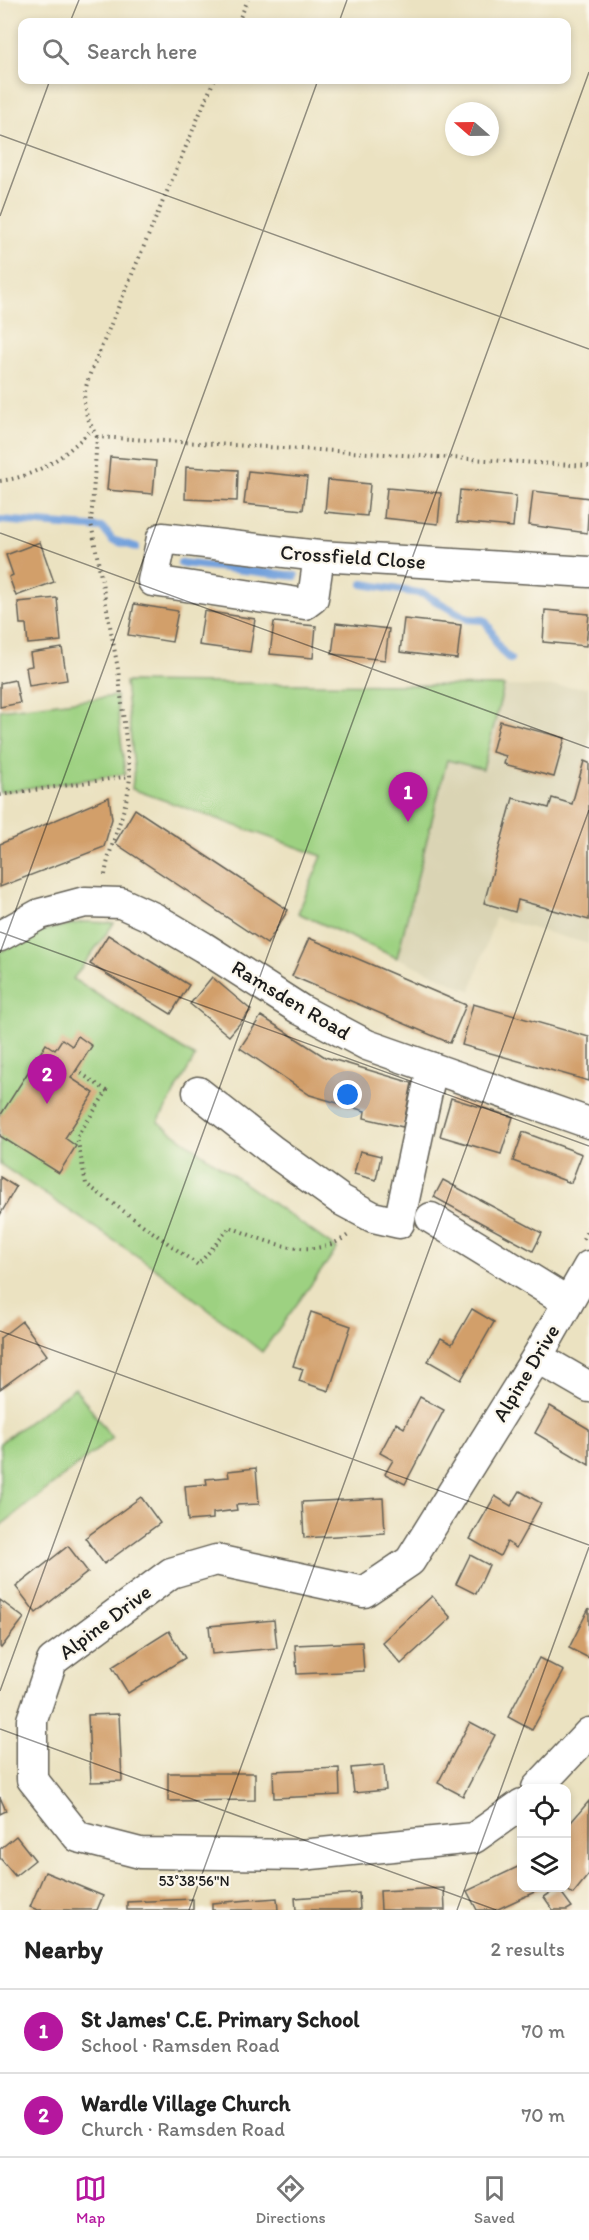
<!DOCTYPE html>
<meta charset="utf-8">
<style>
:root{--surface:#fff;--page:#f6f6f6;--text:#222;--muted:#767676;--line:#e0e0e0;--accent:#b5179e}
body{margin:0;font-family:Itim,sans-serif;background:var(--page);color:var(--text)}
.controls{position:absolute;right:18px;bottom:18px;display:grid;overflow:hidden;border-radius:12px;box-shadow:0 3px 9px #0003}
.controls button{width:54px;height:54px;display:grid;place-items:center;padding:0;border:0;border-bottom:2px solid var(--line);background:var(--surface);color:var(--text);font:30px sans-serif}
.compass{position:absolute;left:445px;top:102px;width:54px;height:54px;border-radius:50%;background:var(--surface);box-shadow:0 3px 9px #0003;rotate:290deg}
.you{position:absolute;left:348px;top:1095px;width:21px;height:21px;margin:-15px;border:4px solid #fff;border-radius:50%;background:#1a73e8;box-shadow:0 0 0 9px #1a73e833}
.badge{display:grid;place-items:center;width:39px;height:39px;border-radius:50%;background:var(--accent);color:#fff;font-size:20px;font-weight:700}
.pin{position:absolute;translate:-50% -50px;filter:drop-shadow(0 2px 3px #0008)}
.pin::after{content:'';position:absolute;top:32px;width:21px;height:18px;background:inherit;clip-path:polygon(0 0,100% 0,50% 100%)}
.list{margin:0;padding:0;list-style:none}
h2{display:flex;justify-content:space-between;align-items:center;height:78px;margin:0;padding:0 24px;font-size:26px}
h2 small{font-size:20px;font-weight:400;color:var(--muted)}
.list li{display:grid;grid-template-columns:39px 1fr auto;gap:18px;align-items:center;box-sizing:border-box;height:84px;padding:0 24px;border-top:2px solid var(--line)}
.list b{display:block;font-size:22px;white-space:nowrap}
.list p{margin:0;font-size:20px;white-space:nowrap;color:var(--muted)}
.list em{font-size:20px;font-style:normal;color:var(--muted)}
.icon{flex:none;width:33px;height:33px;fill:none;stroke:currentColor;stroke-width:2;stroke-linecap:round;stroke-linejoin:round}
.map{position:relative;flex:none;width:589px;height:1910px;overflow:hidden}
.search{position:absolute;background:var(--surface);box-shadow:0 3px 9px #0003;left:18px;right:18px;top:18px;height:66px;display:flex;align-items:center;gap:15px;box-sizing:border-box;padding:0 21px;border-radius:12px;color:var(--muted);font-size:22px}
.sheet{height:246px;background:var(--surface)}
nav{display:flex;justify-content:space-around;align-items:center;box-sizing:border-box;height:84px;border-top:2px solid var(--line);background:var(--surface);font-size:16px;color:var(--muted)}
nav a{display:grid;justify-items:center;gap:3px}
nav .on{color:var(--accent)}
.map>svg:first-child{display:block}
</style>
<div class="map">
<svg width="589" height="1910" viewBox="0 0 589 1910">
<rect width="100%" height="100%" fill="#fbf7ec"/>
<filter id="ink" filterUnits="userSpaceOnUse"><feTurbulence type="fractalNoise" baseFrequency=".0167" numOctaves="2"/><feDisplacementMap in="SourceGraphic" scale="12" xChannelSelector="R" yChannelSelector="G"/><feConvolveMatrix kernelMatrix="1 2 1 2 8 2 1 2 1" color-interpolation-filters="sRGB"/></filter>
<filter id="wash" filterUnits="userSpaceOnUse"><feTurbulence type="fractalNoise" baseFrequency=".008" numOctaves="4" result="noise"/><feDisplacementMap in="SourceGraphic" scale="24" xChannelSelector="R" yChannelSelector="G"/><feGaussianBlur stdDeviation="1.35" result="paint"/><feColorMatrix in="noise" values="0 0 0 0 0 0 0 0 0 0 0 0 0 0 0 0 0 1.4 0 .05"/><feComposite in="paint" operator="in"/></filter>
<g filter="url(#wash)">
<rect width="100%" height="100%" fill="#ebe2c1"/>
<path fill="#dad4b4" d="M125 682 589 687V944L495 918 471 991 298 913 322 856 132 789 134 768Z"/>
<g fill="#9dd181" stroke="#5c764e" stroke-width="1.5">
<path d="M125 682 504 686 483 769 447 760 397 958 298 913 322 856 132 789 134 768Z"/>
<path d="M116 696 125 774 0 792V710Z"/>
<path d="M83 922 114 923 73 979 195 1057 158 1122 337 1249 262 1352 158 1270 0 1164V952L36 932Z"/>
<path d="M75 1388 112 1438 0 1526V1443Z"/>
</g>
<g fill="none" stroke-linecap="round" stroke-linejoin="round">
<g stroke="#73a1dc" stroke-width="8">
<path d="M0 520 103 528 112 540 136 547"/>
<path d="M181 563 295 576"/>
<path d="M363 584 424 594 468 619 484 620C497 635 492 645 510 659"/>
</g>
</g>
<g id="blocks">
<g fill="#d29f6a">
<path d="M110 457 156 461 153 494 107 490Z"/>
<path d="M186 467 238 470 237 501 185 499Z"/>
<path d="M248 471 307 477 303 510 244 504Z"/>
<path d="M328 480 370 484 367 516 325 512Z"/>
<path d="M387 488 441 493 438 524 384 518Z"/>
<path d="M460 490 516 496 513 527 457 522Z"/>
<path d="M533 491 589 498 587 533 529 525Z"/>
<path d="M40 542 54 582 16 596 9 577 13 575 6 555Z"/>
<path d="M57 598 61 641 28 644 26 624H20L18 602Z"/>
<path d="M134 604 178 611 172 642 128 635Z"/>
<path d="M545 610 589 614 586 646 543 642Z"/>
<path d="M204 611 255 619 250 652 199 645Z"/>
<path d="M404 619 461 625 457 659 400 652Z"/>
<path d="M274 622 316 626 313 658 270 654Z"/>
<path d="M336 623 389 629 385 660 332 654Z"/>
<path d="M62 648 67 680 29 686 26 667 32 666 30 653Z"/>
<path d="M15 680 20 703 0 707V683Z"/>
<path d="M500 721 565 738 554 777 504 764 506 756 492 752Z"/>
<path d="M584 761 589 763V920L518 900 515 912 484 903 513 798 549 808 552 798 572 804Z"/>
<path d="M109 797 112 819 104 847 0 887V844Z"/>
<path d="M135 809 288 910 267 944 115 843Z"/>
<path d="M108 935 189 985 171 1014 90 964Z"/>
<path d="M309 938 466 1005 450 1043 292 976Z"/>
<path d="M212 977 251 1010 229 1036 190 1004Z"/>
<path d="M473 1004 589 1037V1081L462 1045Z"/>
<path d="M261 1016 325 1057 412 1083 403 1127 364 1118 365 1111 310 1095 240 1048Z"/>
<path d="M78 1036 92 1046 71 1078 94 1093 65 1138 76 1146 59 1173 0 1136V1116L46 1044 55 1050 62 1039 72 1046Z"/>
<path d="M451 1098 513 1117 501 1154 440 1136Z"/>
<path d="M523 1132 582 1154 571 1183 513 1161Z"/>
<path d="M360 1151 381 1156 376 1180 354 1174Z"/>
<path d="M0 1177 16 1187 0 1215Z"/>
<path d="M443 1180 542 1233 533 1251 434 1197Z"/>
<path d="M472 1309 494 1322 461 1380 428 1361 441 1338 452 1344Z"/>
<path d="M311 1312 351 1326 329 1391 299 1381 303 1369 293 1366Z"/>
<path d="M22 1321 47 1355 0 1389V1338Z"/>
<path d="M420 1397 444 1410 405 1484 385 1474 393 1460 380 1453 396 1423 404 1428Z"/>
<path d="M550 1406 589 1429V1465L535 1433Z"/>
<path d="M256 1468 259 1504 236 1505 237 1510 213 1513V1519L188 1521 185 1486 207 1484 206 1479 229 1477 228 1471Z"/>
<path d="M520 1491 541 1503 516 1548 507 1542 500 1556 470 1539 495 1496 511 1506Z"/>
<path d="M141 1497 160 1523 104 1564 85 1538Z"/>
<path d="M383 1498 385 1533 304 1538 302 1502Z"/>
<path d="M68 1546 88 1572 36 1613 16 1587Z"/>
<path d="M470 1555 489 1565 476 1594 456 1584Z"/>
<path d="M432 1596 451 1618 401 1664 382 1642Z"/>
<path d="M0 1600 24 1618 1 1648 0 1647Z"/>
<path d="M589 1608V1658L569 1648Z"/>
<path d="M274 1620 277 1648 212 1654 209 1626Z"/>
<path d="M169 1631 185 1658 128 1693 112 1667Z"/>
<path d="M362 1642 364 1671 297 1674 295 1645Z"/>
<path d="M539 1658 564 1671 532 1730 508 1717Z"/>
<path d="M119 1714 122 1781 91 1782 88 1715Z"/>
<path d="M470 1722 495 1735 463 1796 438 1783Z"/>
<path d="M384 1765 386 1790 354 1793 351 1768Z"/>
<path d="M339 1768 340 1795 274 1798 273 1771Z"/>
<path d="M168 1773H255V1800L168 1801Z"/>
<path d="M0 1797 6 1811 0 1814Z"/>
<path d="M589 1801V1874L573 1894 566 1889V1828Z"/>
<path d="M16 1836 35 1860 15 1876 0 1858V1849Z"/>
<path d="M522 1865V1888H543L496 1910H477L467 1891Z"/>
<path d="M45 1872 103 1896 97 1910H38L30 1907Z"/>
<path d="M444 1888 445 1910H381L380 1891Z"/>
<path d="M558 1888 572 1907 567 1910H553L544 1897Z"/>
<path d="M359 1893 360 1910H296L295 1898Z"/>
<path d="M277 1898 278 1910H212V1903Z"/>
<path d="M193 1899V1910H127V1902Z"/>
</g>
</g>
</g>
<g filter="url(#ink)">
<use href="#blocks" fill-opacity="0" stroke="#646156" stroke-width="1.5"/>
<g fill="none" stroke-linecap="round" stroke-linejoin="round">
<g stroke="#646156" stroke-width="33">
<g id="minor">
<path d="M319 556 313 598 305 604 153 581 162 538 319 556 589 572"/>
<path d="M0 936 40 914 85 902 121 903 154 918 203 947 301 1010 367 1045 589 1123"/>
<path d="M198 1092 273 1151 341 1200 373 1217 399 1223 432 1068"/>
<path d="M431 1218 568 1302"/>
<path d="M537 1357 589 1387"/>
<path d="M537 1788 589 1733"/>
<path d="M522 1804 474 1838 301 1855 140 1853 78 1837 32 1779V1720L52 1661 171 1573 216 1560 364 1592 410 1561 537 1357 589 1266"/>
</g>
</g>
<g stroke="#646156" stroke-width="4" stroke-dasharray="1.5 4.5" stroke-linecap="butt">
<path d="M238 22 248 0"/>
<path d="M97 437C83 410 80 403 90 374L214 80"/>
<path d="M0 481C39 476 65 456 92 429"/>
<path d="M0 795 130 776"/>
<path d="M105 875C110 841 128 810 130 776L118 669 91 523 97 437 589 466"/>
<path d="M76 1070 107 1091 77 1137 86 1184 198 1265 230 1227C267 1242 312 1262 348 1235"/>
<path d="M583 1239 589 1227"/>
</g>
<use href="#minor" stroke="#fff" stroke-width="30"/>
</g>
</g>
<path fill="none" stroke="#1c1c1c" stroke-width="1.5" stroke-opacity="0.45" d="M70 22 79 0M339 22 347 0M0 135 589 349M0 216 50 80M0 533 589 748M0 932 589 1146M0 953 318 80M0 1331 589 1545M0 1691 589 72M0 1729 496 1910M189 1910 589 810M457 1910 589 1547"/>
<g text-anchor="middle" stroke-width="4.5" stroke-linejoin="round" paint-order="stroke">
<g font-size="21" fill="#1c1c1c" stroke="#fbf7ec">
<text transform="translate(353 557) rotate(4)" y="7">Crossfield Close</text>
<text transform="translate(291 1000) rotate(31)" y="7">Ramsden Road</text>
<text transform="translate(526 1373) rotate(-59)" y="7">Alpine Drive</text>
<text transform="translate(105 1622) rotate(-37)" y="7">Alpine Drive</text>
</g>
</g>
<g font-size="15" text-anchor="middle" fill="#1c1c1c" stroke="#fbf7ec" stroke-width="4.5" stroke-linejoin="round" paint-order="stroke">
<text x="194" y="1886">53°38'56"N</text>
</g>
</svg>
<div class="controls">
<button><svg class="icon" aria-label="locate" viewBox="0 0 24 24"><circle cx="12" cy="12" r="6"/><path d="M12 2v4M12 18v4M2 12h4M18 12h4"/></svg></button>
<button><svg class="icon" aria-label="layers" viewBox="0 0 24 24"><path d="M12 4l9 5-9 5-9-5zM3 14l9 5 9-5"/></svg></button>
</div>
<svg class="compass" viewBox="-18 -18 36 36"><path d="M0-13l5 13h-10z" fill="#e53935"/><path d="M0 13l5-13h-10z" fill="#767676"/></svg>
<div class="you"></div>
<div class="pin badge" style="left:408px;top:822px">1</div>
<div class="pin badge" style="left:47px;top:1104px">2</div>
<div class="search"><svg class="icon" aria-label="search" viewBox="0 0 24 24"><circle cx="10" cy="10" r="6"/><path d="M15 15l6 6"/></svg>Search here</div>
</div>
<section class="sheet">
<h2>Nearby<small>2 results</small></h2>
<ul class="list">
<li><span class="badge">1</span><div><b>St James' C.E. Primary School</b><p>School · Ramsden Road</p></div><em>70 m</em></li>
<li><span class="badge">2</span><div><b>Wardle Village Church</b><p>Church · Ramsden Road</p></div><em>70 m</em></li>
</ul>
</section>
<nav>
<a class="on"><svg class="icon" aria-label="map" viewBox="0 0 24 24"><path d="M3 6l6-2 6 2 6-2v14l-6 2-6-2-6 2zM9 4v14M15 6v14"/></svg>Map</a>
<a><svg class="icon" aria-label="directions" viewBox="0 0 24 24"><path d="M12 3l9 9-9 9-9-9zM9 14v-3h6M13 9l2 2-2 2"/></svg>Directions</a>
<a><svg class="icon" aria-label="saved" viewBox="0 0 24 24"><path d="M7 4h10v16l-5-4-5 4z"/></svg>Saved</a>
</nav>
